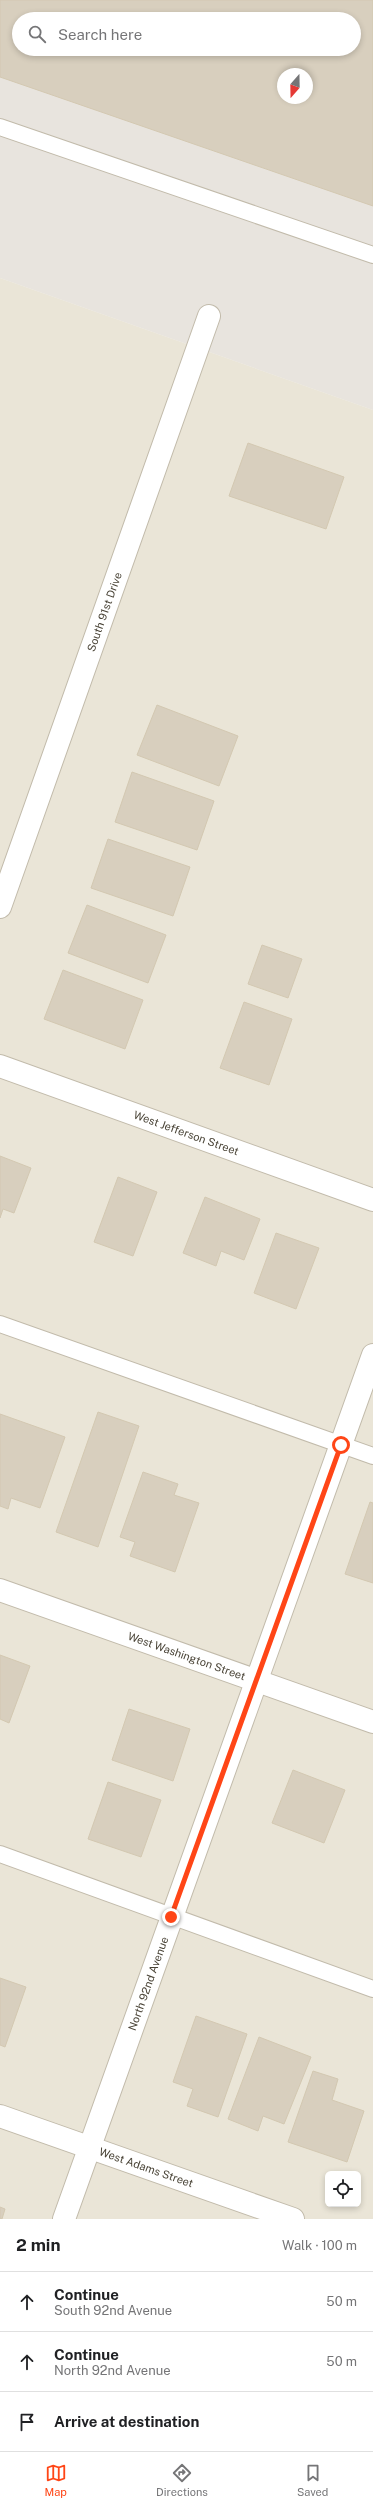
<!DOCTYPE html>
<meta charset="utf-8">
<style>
:root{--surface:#fff;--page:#f6f6f6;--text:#202124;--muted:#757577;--line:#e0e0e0;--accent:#ff4617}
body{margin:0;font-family:"Public Sans",sans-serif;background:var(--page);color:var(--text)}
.controls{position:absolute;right:12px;bottom:12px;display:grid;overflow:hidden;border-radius:6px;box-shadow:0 2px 6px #0003}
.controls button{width:36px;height:36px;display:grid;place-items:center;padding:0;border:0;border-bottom:1px solid var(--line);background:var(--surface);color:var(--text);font:20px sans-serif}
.compass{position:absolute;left:277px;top:68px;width:36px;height:36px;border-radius:50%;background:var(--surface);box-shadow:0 2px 6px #0003;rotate:200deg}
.stop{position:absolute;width:12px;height:12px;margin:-9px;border:3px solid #ff4617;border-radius:50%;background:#fff}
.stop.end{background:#ff4617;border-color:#fff;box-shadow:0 1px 4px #0008}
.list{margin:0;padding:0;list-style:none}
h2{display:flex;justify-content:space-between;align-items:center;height:52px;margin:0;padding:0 16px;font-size:17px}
h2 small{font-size:13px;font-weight:400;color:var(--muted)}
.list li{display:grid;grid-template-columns:26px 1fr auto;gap:12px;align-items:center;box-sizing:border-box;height:60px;padding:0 16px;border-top:1px solid var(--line)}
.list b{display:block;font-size:15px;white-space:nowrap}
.list p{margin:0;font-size:13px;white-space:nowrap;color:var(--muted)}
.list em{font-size:13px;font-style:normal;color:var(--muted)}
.icon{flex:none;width:22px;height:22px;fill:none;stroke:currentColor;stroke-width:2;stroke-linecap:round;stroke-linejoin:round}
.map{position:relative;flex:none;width:373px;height:2219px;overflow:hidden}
.search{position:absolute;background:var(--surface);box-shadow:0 2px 6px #0003;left:12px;right:12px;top:12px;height:44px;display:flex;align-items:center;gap:10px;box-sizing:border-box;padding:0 14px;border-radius:22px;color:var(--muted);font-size:15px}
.sheet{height:232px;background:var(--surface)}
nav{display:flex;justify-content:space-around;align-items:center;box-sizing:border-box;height:56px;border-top:1px solid var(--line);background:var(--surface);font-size:11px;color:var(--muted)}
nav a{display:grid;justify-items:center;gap:2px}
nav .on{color:var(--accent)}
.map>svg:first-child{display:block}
</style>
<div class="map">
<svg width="373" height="2219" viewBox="0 0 373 2219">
<rect width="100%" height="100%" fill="#f6f3e9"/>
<path fill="#eae5d7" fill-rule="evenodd" d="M0 278 373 410V2219H0ZM328 2174H358V2204H328Z"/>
<path fill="#e8e4de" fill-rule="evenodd" d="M0 0H373V410L0 278ZM19 19H354V49H19ZM283 74H307V98H283Z"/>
<g fill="#d8cfbe" stroke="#d3c8b1" fill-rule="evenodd">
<path d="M0 0H373V206L0 77ZM19 19H354V49H19ZM283 74H307V98H283Z"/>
<path d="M248 443 344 477 326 529 229 496Z"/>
<path d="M157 705 238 736 219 786 137 755Z"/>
<path d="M132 772 214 801 197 850 115 822Z"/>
<path d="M108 839 190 867 173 916 91 888Z"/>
<path d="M87 905 166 935 148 983 68 953Z"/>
<path d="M262 945 302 959 288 998 248 984Z"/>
<path d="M63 970 143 1000 125 1049 44 1019Z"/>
<path d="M244 1002 292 1019 269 1085 220 1068Z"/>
<path d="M0 1156 31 1168 14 1213 3 1209 0 1218Z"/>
<path d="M118 1177 157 1192 133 1256 94 1242Z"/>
<path d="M205 1197 260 1219 244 1260 221 1251 216 1266 183 1253Z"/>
<path d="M276 1233 319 1248 296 1309 254 1293Z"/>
<path d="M98 1412 139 1426 98 1547 56 1532Z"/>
<path d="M0 1414 65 1437 40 1508 11 1498 8 1509 0 1506Z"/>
<path d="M143 1472 178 1484 174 1495 199 1503 175 1572 130 1556 135 1542 120 1537Z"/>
<path d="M370 1502 373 1503V1583L345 1574Z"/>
<path d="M0 1655 30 1666 9 1723 0 1719Z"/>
<path d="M129 1709 190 1729 173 1781 112 1760Z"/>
<path d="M293 1770 345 1790 324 1843 272 1823Z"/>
<path d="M108 1782 161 1800 141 1857 88 1839Z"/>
<path d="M0 1978 26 1987 5 2047 0 2045Z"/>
<path d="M196 2016 247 2034 218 2117 187 2106 193 2089 173 2082Z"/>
<path d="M259 2037 311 2057 284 2124 263 2116 258 2131 228 2119Z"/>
<path d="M313 2071 338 2079 332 2100 364 2111 347 2162 288 2142Z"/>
<path d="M0 2207 5 2209 2 2219H0Z"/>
</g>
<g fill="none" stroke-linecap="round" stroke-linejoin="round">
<g stroke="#c2bbab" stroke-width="18">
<g id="lane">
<path d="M0 127 373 255"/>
<path d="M0 1324 373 1456"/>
<path d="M0 1854 373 1989"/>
</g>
</g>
<g stroke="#c2bbab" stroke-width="24">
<g id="street">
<path id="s1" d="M0 907 209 316"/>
<path id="s2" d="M0 1066 373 1200"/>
<path id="s3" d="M0 1590 373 1722"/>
<path id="s4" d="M0 2116 293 2219"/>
<path id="s5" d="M64 2219 373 1355"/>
</g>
</g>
<use href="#lane" stroke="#fff" stroke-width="16"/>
<use href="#street" stroke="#fff" stroke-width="22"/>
</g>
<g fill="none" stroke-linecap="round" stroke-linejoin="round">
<path stroke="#ff4617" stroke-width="5" d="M171 1917 341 1445"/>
</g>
<g text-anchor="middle" stroke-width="3" stroke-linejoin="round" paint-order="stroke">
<g font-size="11" fill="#4a4437" stroke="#fff">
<text dy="4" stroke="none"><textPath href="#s1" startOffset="313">South 91st Drive</textPath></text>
<text dy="4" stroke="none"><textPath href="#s2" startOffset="198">West Jefferson Street</textPath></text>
<text dy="4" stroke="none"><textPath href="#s3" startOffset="198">West Washington Street</textPath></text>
<text dy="4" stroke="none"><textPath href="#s5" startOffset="250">North 92nd Avenue</textPath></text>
<text dy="4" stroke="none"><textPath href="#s4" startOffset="155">West Adams Street</textPath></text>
</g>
</g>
</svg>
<div class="controls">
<button><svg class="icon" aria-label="locate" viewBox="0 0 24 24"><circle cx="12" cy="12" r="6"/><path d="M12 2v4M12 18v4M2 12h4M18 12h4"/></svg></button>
</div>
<svg class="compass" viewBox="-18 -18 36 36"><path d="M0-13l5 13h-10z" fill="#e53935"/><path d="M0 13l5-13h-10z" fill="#757577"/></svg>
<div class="stop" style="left:341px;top:1445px"></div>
<div class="stop end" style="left:171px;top:1917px"></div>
<div class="search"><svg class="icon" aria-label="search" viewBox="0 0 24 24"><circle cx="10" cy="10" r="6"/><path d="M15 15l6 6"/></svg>Search here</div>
</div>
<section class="sheet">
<h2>2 min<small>Walk · 100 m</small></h2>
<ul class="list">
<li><svg class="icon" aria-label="ahead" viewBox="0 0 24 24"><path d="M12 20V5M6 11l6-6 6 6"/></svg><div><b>Continue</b><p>South 92nd Avenue</p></div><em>50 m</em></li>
<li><svg class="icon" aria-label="ahead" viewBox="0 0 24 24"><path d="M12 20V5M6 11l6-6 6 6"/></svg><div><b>Continue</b><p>North 92nd Avenue</p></div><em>50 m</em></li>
<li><svg class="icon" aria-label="arrive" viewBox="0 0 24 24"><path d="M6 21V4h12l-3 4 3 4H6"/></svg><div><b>Arrive at destination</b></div></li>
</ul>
</section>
<nav>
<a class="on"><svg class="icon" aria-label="map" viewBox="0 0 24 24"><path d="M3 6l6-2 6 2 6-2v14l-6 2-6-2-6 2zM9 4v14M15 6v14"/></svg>Map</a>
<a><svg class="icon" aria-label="directions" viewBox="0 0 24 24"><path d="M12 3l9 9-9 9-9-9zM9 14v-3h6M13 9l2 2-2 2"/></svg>Directions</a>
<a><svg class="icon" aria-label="saved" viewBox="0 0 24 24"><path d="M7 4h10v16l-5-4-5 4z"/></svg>Saved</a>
</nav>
